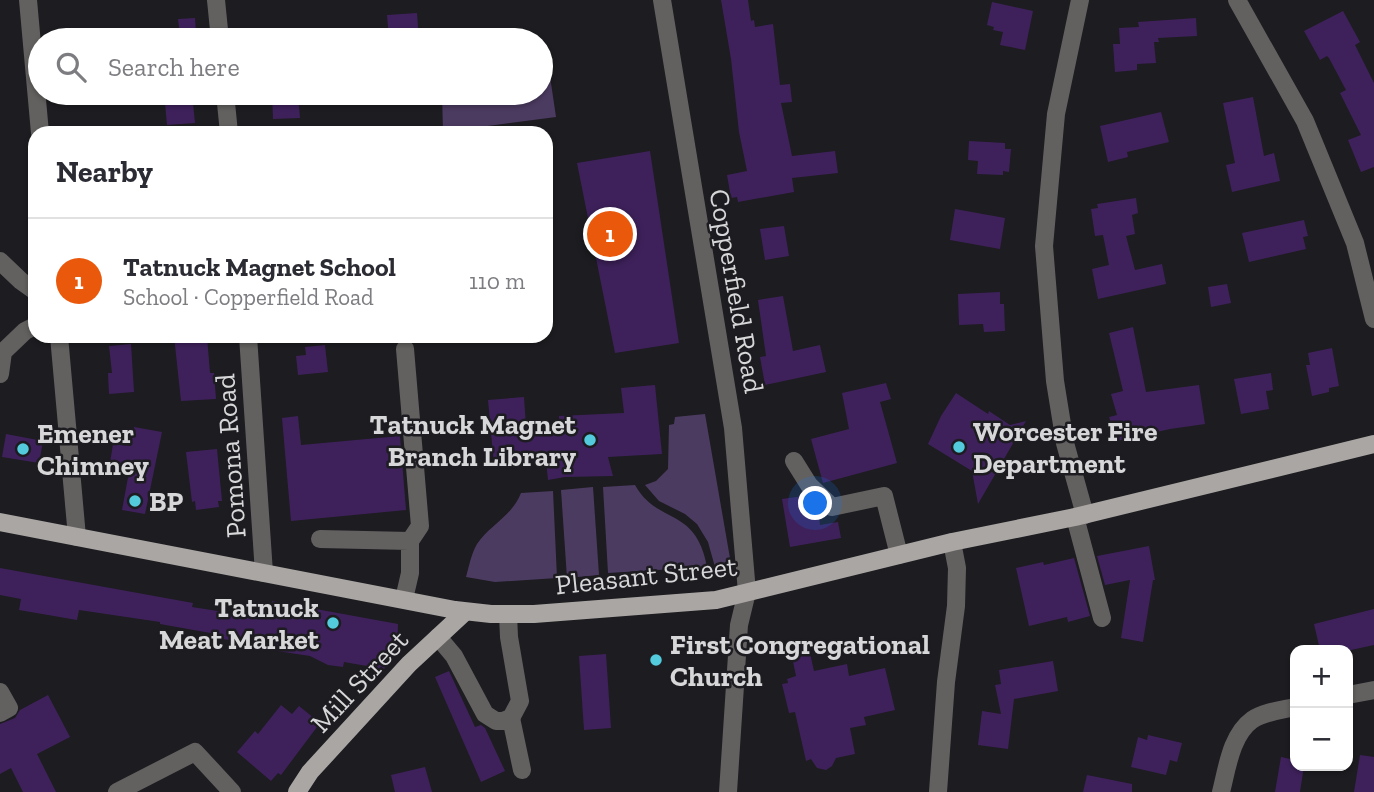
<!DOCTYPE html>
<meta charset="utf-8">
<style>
:root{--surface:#fff;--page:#f2f2f3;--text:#2b2b33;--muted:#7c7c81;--line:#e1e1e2;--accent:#ea580c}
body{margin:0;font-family:"Zilla Slab",serif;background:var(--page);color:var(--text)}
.controls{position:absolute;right:21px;bottom:21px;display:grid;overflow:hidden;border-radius:14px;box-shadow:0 2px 5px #0004}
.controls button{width:63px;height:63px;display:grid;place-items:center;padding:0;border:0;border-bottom:2px solid var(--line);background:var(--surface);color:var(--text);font:35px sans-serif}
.you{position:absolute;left:816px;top:504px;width:24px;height:24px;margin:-18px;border:5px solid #fff;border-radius:50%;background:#1a73e8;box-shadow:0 0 0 10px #1a73e833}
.badge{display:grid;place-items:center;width:46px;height:46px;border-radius:50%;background:var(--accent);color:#fff;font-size:23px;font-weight:700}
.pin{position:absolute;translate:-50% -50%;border:4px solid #fff;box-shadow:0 2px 7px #0006}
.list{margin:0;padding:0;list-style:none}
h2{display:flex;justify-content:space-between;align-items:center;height:91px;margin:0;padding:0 28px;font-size:30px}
h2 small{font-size:23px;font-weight:400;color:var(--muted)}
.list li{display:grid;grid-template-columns:46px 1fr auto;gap:21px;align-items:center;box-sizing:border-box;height:126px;padding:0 28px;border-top:2px solid var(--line)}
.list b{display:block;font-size:26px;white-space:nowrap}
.list p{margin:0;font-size:23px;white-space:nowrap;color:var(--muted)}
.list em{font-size:23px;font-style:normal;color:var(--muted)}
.icon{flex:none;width:38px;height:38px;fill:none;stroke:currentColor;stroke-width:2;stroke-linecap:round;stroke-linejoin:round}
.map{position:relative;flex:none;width:1374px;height:792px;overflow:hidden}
.search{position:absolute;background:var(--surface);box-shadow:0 2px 5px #0004;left:28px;top:28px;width:525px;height:77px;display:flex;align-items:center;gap:18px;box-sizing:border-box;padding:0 24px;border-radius:38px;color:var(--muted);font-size:26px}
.panel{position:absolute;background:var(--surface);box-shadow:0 2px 5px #0004;left:28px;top:126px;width:525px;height:217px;border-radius:21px}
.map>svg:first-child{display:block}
</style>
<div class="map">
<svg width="1374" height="792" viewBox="0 0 1374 792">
<rect width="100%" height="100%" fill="#1d1c20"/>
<g fill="#4c3b61">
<path d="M541 56H547L556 117 443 132 442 93H541Z"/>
<path d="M705 414 731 564 715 567 708 542 697 524 685 514 659 501 645 485 656 481 668 469 669 425 674 424 675 417Z"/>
<path d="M635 485C657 525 696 506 707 567L608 573 603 487Z"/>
<path d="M593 487 599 575 567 578 561 490Z"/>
<path d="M553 491 557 578 495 582 466 577C469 567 471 554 477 544 490 525 512 516 521 493Z"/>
</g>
<g fill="#3e215b">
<path d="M721 0H748L751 21 754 20 755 27 773 24 780 85 790 84 792 102 781 103 792 156 835 151 838 173 792 178 794 192 738 202 737 197 731 198 727 175 747 171 739 132 731 59Z"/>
<path d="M992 2 1033 11 1025 50 1000 45 1003 32 993 30 994 27 987 25Z"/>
<path d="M1343 11 1360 42 1355 45 1374 83V167L1361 172 1348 140 1361 135 1340 93 1346 90 1329 58 1327 56 1320 60 1304 31Z"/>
<path d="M417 13 419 40H389L387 15Z"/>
<path d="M195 18 196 34 180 35 178 19Z"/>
<path d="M1196 18 1197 36 1158 38 1159 42H1154L1156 63 1137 64V70L1115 72 1113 44H1120L1119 28 1139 27 1138 22Z"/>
<path d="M164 93H192L195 123 167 125Z"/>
<path d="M272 93H298L300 118 273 119Z"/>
<path d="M1253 97 1264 156 1274 153 1280 181 1232 192 1226 165 1235 163 1223 103Z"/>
<path d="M1161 112 1169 142 1127 152 1128 157 1108 162 1100 126Z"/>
<path d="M969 141 1005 143V149H1011L1009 172 1003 171V175L977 174 978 161 968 160Z"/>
<path d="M650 151 679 343 615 353 577 163Z"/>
<path d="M1136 198 1138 213 1132 215 1135 234 1126 236 1135 270 1162 264 1166 284 1098 299 1092 269 1109 265 1103 235 1095 236 1091 209 1098 208 1097 204Z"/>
<path d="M955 209 1005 218 1000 249 950 240Z"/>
<path d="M1304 220 1308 236 1303 237 1306 249 1249 262 1242 233Z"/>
<path d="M784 226 789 256 765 260 760 229Z"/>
<path d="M1227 284 1231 303 1211 307 1208 287Z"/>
<path d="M1000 292V304H1004L1005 331 984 332 983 324 959 325 958 294Z"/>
<path d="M783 296 793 351 820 345 826 372 765 385 760 357 766 356 758 300Z"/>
<path d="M1133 327 1146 392 1199 385 1205 424 1170 429 1117 441 1109 417 1117 415 1111 394 1123 391 1109 333Z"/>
<path d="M174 336H207L210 373H214L216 399 181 401Z"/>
<path d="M131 344 134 392 109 394 108 373H112L109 346Z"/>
<path d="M325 345 328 372 298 375 296 356 306 355 305 347Z"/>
<path d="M1332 348 1339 386 1329 388V392L1312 396 1306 365H1310L1308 353Z"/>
<path d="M1271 373 1273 390 1266 391 1269 409 1241 414 1234 379Z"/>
<path d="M886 383 891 399 880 402 897 463 823 483 811 439 849 429 842 393Z"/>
<path d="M655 385 662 454 608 457 613 476 565 477 548 480 546 460 494 465 488 400 524 397 526 426 559 424V416L624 413 621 388Z"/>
<path d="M956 393 988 414 989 411 1010 425 1026 421 978 504 972 471 928 444 941 416Z"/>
<path d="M298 416 301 445 400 436 406 510 291 521 282 418Z"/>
<path d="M134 427 162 432 145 514 122 510 129 472 109 469 113 444 131 446Z"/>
<path d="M6 434 43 441 39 463 2 457Z"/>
<path d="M217 449 222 501H218L219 507 196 510 195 501 192 502 186 452Z"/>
<path d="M804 496 818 509 820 525 838 522 841 538 790 547 782 499Z"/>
<path d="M1149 546 1155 580H1153L1143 642 1121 638 1130 580 1105 585 1097 556Z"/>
<path d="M1074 558 1090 616 1068 622 1067 617 1029 626 1016 568 1043 562 1044 565Z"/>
<path d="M0 568 193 603 192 607 269 619 272 601 398 624 397 654 384 669 344 662 343 667 328 665 310 656 264 649 265 645 215 638 216 634 160 624V622L79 610 77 620 19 610 21 599 0 595Z"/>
<path d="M1374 609V645L1351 650H1320L1314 624Z"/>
<path d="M810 653 814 671 847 664 849 676 885 668 895 710 864 717 866 725 850 728 855 754 836 758 832 766 826 770 817 768 811 759 806 761 795 712 789 713 782 684 788 683 787 679 796 676 792 657Z"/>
<path d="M606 654 611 728 584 730 579 656Z"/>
<path d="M1053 661 1058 691 1014 699 1008 749 978 745 982 711 1001 714 995 685 1001 684 999 670Z"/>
<path d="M449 671 475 727 481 725 485 728 505 771 481 782 435 677Z"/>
<path d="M48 695 70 737 37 754 56 792H23L11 768 0 774V724L15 718 20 710Z"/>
<path d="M281 705 292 714 299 706 320 723 281 775 278 773 271 781 237 752 255 731 258 734Z"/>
<path d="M1148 735 1182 743 1177 762 1170 760 1166 775 1131 767 1138 737 1147 740Z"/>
<path d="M1360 755 1374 757V792H1354Z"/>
<path d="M1281 757 1295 760V766H1304L1300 792H1275Z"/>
<path d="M425 767 432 792H395L391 775Z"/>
<path d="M1087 775 1132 784V792H1083Z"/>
</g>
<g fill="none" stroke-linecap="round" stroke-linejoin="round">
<g stroke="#636160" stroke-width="18">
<path d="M28 0 40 133"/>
<path d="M216 0 220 40"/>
<path d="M662 0 733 428 747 592 739 625 728 792"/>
<path d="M1080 0 1056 114 1044 246 1055 381 1065 443 1085 515"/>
<path d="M1237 0 1305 121 1355 243 1374 319"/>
<path d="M225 93 229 133"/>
<path d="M0 261 21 281 35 291"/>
<path d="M59 336 77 537"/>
<path d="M248 336 264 573"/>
<path d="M405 349 420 526 410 541"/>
<path d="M0 374 3 352 25 331 35 326"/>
<path d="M794 461 809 485 832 507 884 496 899 555"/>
<path d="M1075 517 1102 618"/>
<path d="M320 539 410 541V573L404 599"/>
<path d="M438 637 454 656 485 714 496 721H503L511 718 520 701 509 637 508 614"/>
<path d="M0 692 9 708 0 713"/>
<path d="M1348 695 1374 690"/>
<path d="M511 718 522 770"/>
<path d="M117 792 195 752 232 792"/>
<path d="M938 792 946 682 956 606 957 568 952 542"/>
<path d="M1221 792C1227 769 1231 735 1252 720 1264 712 1281 710 1295 707"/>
</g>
<g stroke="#aaa6a4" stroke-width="18">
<path d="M0 522 455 610 491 614H534L716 600 952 542 1075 517 1374 444"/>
<path d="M297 792 310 772 409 664 465 612"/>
</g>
</g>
<g fill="#54cadd" stroke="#1d1c20" stroke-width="2.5">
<circle cx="590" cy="440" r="7"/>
<circle cx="959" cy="447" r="7"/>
<circle cx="23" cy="449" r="7"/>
<circle cx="135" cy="501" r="7"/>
<circle cx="333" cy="623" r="7"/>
<circle cx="656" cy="660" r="7"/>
</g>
<g text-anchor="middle" stroke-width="5" stroke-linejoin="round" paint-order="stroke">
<g font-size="28" fill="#d7d6d8" stroke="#1d1c20">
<text transform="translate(737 291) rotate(80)" y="10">Copperfield Road</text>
<text transform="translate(230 456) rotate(-94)" y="10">Pomona Road</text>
<text transform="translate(646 575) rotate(-6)" y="10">Pleasant Street</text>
<text transform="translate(359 681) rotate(-47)" y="10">Mill Street</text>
</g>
<g font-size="28" font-weight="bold" fill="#d7d6d8" stroke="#1d1c20" text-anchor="start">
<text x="576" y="434" text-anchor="end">Tatnuck Magnet<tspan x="576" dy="32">Branch Library</tspan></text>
<text x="973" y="441">Worcester Fire<tspan x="973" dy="32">Department</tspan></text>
<text x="37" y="443">Emener<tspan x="37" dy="32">Chimney</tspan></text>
<text x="149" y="511">BP</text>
<text x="319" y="617" text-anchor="end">Tatnuck<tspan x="319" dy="32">Meat Market</tspan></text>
<text x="670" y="654">First Congregational<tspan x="670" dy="32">Church</tspan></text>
</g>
</g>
</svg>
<div class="controls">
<button>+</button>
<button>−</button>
</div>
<div class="you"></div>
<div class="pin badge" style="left:610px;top:234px">1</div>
<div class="search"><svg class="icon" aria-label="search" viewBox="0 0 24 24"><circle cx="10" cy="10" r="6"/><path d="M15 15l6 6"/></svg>Search here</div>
<section class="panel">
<h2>Nearby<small></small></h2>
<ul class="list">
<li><span class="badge">1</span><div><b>Tatnuck Magnet School</b><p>School · Copperfield Road</p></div><em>110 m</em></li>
</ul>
</section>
</div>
